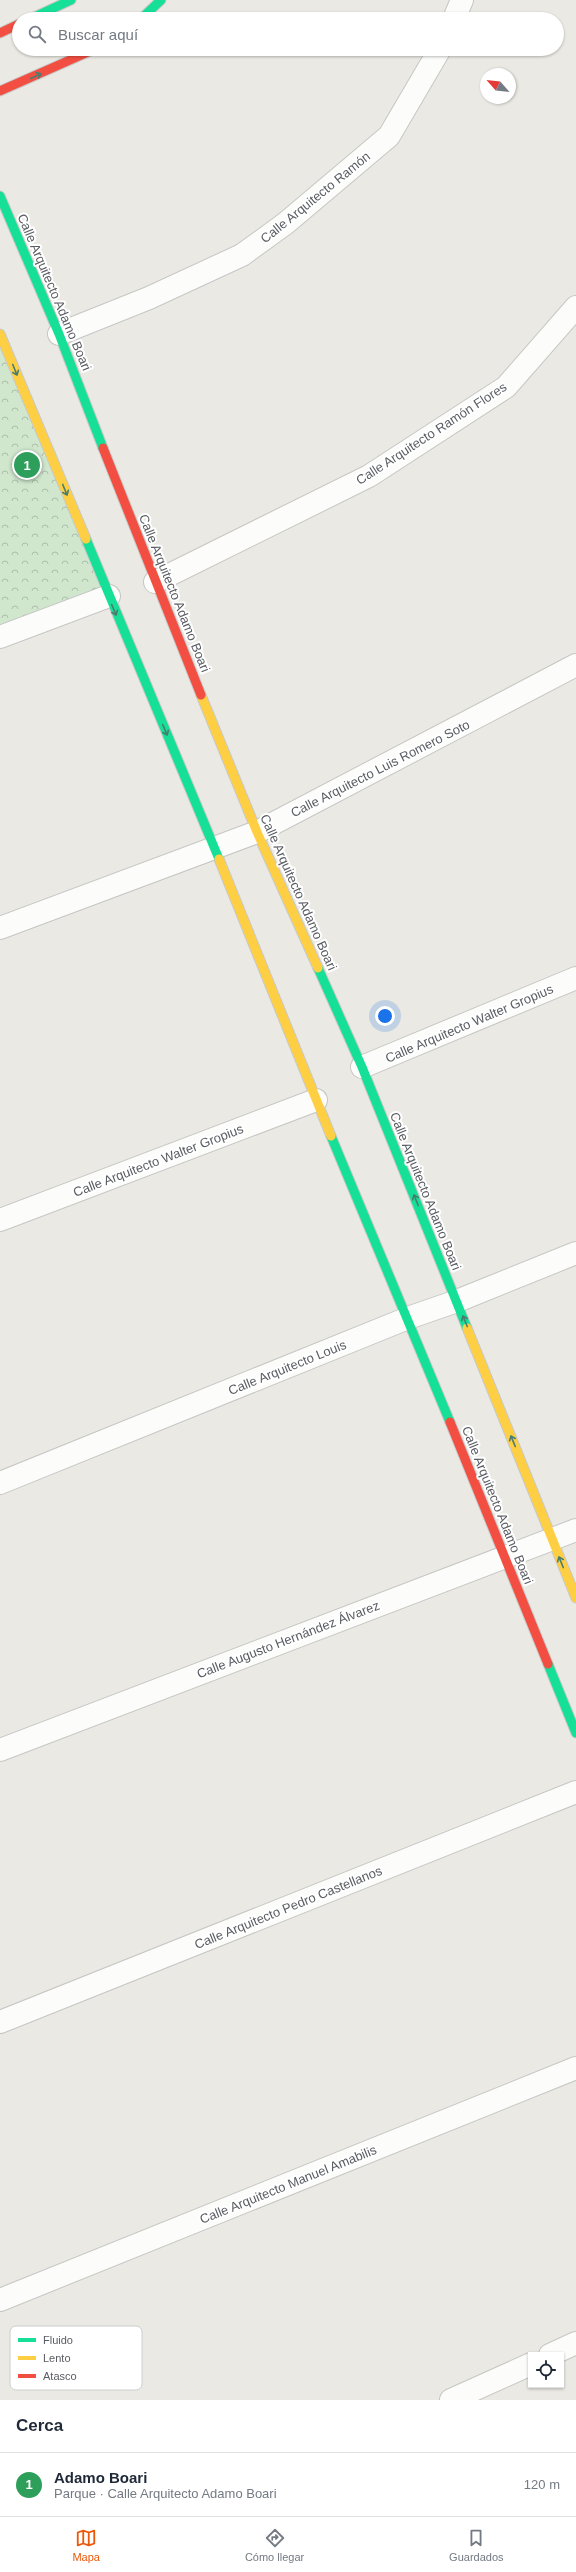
<!DOCTYPE html>
<html lang="es">
<meta charset="utf-8">
<style>
:root{--surface:#fff;--page:#f6f6f7;--text:#1f2937;--muted:#747a83;--line:#e0e1e3;--accent:#ea580c}
body{margin:0;font-family:Helvetica,sans-serif;background:var(--page);color:var(--text)}
.controls{position:absolute;right:12px;bottom:12px;display:grid;overflow:hidden;border-radius:0px;box-shadow:0 1px 3px #0004}
.controls button{width:36px;height:36px;display:grid;place-items:center;padding:0;border:0;border-bottom:1px solid var(--line);background:var(--surface);color:var(--text);font:20px sans-serif}
.compass{position:absolute;left:480px;top:68px;width:36px;height:36px;border-radius:50%;background:var(--surface);box-shadow:0 1px 3px #0004;rotate:297deg}
.you{position:absolute;left:385px;top:1016px;width:14px;height:14px;margin:-10px;border:3px solid #fff;border-radius:50%;background:#1a73e8;box-shadow:0 0 0 6px #1a73e833}
.badge{display:grid;place-items:center;width:26px;height:26px;border-radius:50%;background:var(--accent);color:#fff;font-size:13px;font-weight:700}
.pin{position:absolute;translate:-50% -50%;border:2px solid #fff;box-shadow:0 1px 4px #0006}
.list{margin:0;padding:0;list-style:none}
h2{display:flex;justify-content:space-between;align-items:center;height:52px;margin:0;padding:0 16px;font-size:17px}
h2 small{font-size:13px;font-weight:400;color:var(--muted)}
.list li{display:grid;grid-template-columns:26px 1fr auto;gap:12px;align-items:center;box-sizing:border-box;height:64px;padding:0 16px;border-top:1px solid var(--line)}
.list b{display:block;font-size:15px;white-space:nowrap}
.list p{margin:0;font-size:13px;white-space:nowrap;color:var(--muted)}
.list em{font-size:13px;font-style:normal;color:var(--muted)}
.icon{flex:none;width:22px;height:22px;fill:none;stroke:currentColor;stroke-width:2;stroke-linecap:round;stroke-linejoin:round}
.map{position:relative;flex:none;width:576px;height:2400px;overflow:hidden}
.search{position:absolute;background:var(--surface);box-shadow:0 1px 3px #0004;left:12px;right:12px;top:12px;height:44px;display:flex;align-items:center;gap:10px;box-sizing:border-box;padding:0 14px;border-radius:22px;color:var(--muted);font-size:15px}
.sheet{height:116px;background:var(--surface)}
nav{display:flex;justify-content:space-around;align-items:center;box-sizing:border-box;height:56px;border-top:1px solid var(--line);background:var(--surface);font-size:11px;color:var(--muted)}
nav a{display:grid;justify-items:center;gap:2px}
nav .on{color:var(--accent)}
.map>svg:first-child{display:block}
</style>
<div class="map">
<svg width="576" height="2400" viewBox="0 0 576 2400">
<defs>
<pattern id="park-crowns" width="20" height="18" patternUnits="userSpaceOnUse"><rect width="20" height="18" fill="#d0e7ce"/><path d="M2 6a3 3 0 1 1 6 0M12 15a3 3 0 1 1 6 0" fill="none" stroke="#acbeab"/></pattern>
</defs>
<rect width="100%" height="100%" fill="#eae9e3"/>
<path fill="url(#park-crowns)" d="M0 334 109 596 0 637Z"/>
<g fill="none" stroke-linecap="round" stroke-linejoin="round">
<g stroke="#c6c7c5" stroke-width="24">
<g id="street">
<path d="M454 19 462 0"/>
<path d="M59 334 149 298 242 255 286 223 389 136 440 49"/>
<path d="M155 582 369 476 506 387 576 307"/>
<path d="M0 637 109 596"/>
<path d="M0 928 257 832 576 665"/>
<path d="M362 1067 576 978"/>
<path d="M0 1220 316 1100"/>
<path d="M0 1483 408 1318 457 1301 576 1253"/>
<path d="M0 1750 576 1530"/>
<path d="M0 2022 576 1792"/>
<path d="M0 2300 576 2068"/>
<path d="M550 2355 576 2343"/>
<path d="M451 2400 531 2364"/>
</g>
</g>
<g stroke="#c8c8c8" stroke-width="11">
<g id="fast">
<path d="M30 19 71 0"/>
<path d="M141 19 161 0"/>
<path d="M0 196 59 334 103 448"/>
<path d="M86 539 219 859"/>
<path d="M318 968 362 1067 467 1328"/>
<path d="M331 1136 450 1422"/>
<path d="M548 1664 576 1733"/>
</g>
</g>
<g stroke="#c8c8c8" stroke-width="11">
<g id="slow">
<path d="M0 334 86 539"/>
<path d="M201 695 257 832 318 968"/>
<path d="M219 859 331 1136"/>
<path d="M467 1328 576 1598"/>
</g>
</g>
<g stroke="#c8c8c8" stroke-width="11">
<g id="jam">
<path d="M0 33 19 24"/>
<path d="M0 91 95 49"/>
<path d="M103 448 201 695"/>
<path d="M450 1422 548 1664"/>
</g>
</g>
<use href="#street" stroke="#fcfcfb" stroke-width="22"/>
<use href="#fast" stroke="#16e098" stroke-width="9"/>
<use href="#slow" stroke="#ffcf43" stroke-width="9"/>
<use href="#jam" stroke="#f24e42" stroke-width="9"/>
</g>
<defs><path id="oneway-shaft" d="M-6 0H5M1.5-3L5.5 0L1.5 3" fill="none" stroke-width="1.6" stroke-linecap="round" stroke-linejoin="round"/></defs>
<g stroke="#487d70">
<use href="#oneway-shaft" transform="translate(36 76) rotate(-24)"/>
<use href="#oneway-shaft" transform="translate(15 370) rotate(68)"/>
<use href="#oneway-shaft" transform="translate(65 490) rotate(68)"/>
<use href="#oneway-shaft" transform="translate(114 610) rotate(67)"/>
<use href="#oneway-shaft" transform="translate(165 730) rotate(67)"/>
<use href="#oneway-shaft" transform="translate(416 1200) rotate(-112)"/>
<use href="#oneway-shaft" transform="translate(465 1321) rotate(-112)"/>
<use href="#oneway-shaft" transform="translate(513 1441) rotate(-112)"/>
<use href="#oneway-shaft" transform="translate(561 1562) rotate(-112)"/>
</g>
<g text-anchor="middle" stroke-width="4" stroke-linejoin="round" paint-order="stroke">
<g font-size="13" fill="#595c62" stroke="#fff">
<text transform="translate(315 197) rotate(-39)" y="5">Calle Arquitecto Ramón</text>
<text transform="translate(55 292) rotate(67)" y="5">Calle Arquitecto Adamo Boari</text>
<text transform="translate(431 433) rotate(-33)" y="5">Calle Arquitecto Ramón Flores</text>
<text transform="translate(175 593) rotate(68)" y="5">Calle Arquitecto Adamo Boari</text>
<text transform="translate(380 768) rotate(-27)" y="5">Calle Arquitecto Luis Romero Soto</text>
<text transform="translate(299 892) rotate(66)" y="5">Calle Arquitecto Adamo Boari</text>
<text transform="translate(469 1023) rotate(-23)" y="5">Calle Arquitecto Walter Gropius</text>
<text transform="translate(158 1160) rotate(-21)" y="5">Calle Arquitecto Walter Gropius</text>
<text transform="translate(426 1191) rotate(68)" y="5">Calle Arquitecto Adamo Boari</text>
<text transform="translate(287 1367) rotate(-22)" y="5">Calle Arquitecto Louis</text>
<text transform="translate(498 1505) rotate(68)" y="5">Calle Arquitecto Adamo Boari</text>
<text transform="translate(288 1639) rotate(-21)" y="5">Calle Augusto Hernández Álvarez</text>
<text transform="translate(288 1907) rotate(-22)" y="5">Calle Arquitecto Pedro Castellanos</text>
<text transform="translate(288 2184) rotate(-22)" y="5">Calle Arquitecto Manuel Amabilis</text>
</g>
</g>
<rect x="10" y="2326" width="132" height="64" rx="6" fill="#fff" stroke="#cdced0" stroke-width="1"/>
<rect x="18" y="2338" width="18" height="4" fill="#16e098"/>
<rect x="18" y="2356" width="18" height="4" fill="#ffcf43"/>
<rect x="18" y="2374" width="18" height="4" fill="#f24e42"/>
<g font-size="11" fill="#595c62">
<text x="43" y="2344">Fluido</text>
<text x="43" y="2362">Lento</text>
<text x="43" y="2380">Atasco</text>
</g>
</svg>
<div class="controls">
<button><svg class="icon" aria-label="locate" viewBox="0 0 24 24"><circle cx="12" cy="12" r="6"/><path d="M12 2v4M12 18v4M2 12h4M18 12h4"/></svg></button>
</div>
<svg class="compass" viewBox="-18 -18 36 36"><path d="M0-13l5 13h-10z" fill="#e53935"/><path d="M0 13l5-13h-10z" fill="#747a83"/></svg>
<div class="you"></div>
<div class="pin badge" style="left:27px;top:465px;background:#2e9e5b">1</div>
<div class="search"><svg class="icon" aria-label="search" viewBox="0 0 24 24"><circle cx="10" cy="10" r="6"/><path d="M15 15l6 6"/></svg>Buscar aquí</div>
</div>
<section class="sheet">
<h2>Cerca<small></small></h2>
<ul class="list">
<li><span class="badge" style="background:#2e9e5b">1</span><div><b>Adamo Boari</b><p>Parque · Calle Arquitecto Adamo Boari</p></div><em>120 m</em></li>
</ul>
</section>
<nav>
<a class="on"><svg class="icon" aria-label="map" viewBox="0 0 24 24"><path d="M3 6l6-2 6 2 6-2v14l-6 2-6-2-6 2zM9 4v14M15 6v14"/></svg>Mapa</a>
<a><svg class="icon" aria-label="directions" viewBox="0 0 24 24"><path d="M12 3l9 9-9 9-9-9zM9 14v-3h6M13 9l2 2-2 2"/></svg>Cómo llegar</a>
<a><svg class="icon" aria-label="saved" viewBox="0 0 24 24"><path d="M7 4h10v16l-5-4-5 4z"/></svg>Guardados</a>
</nav>
